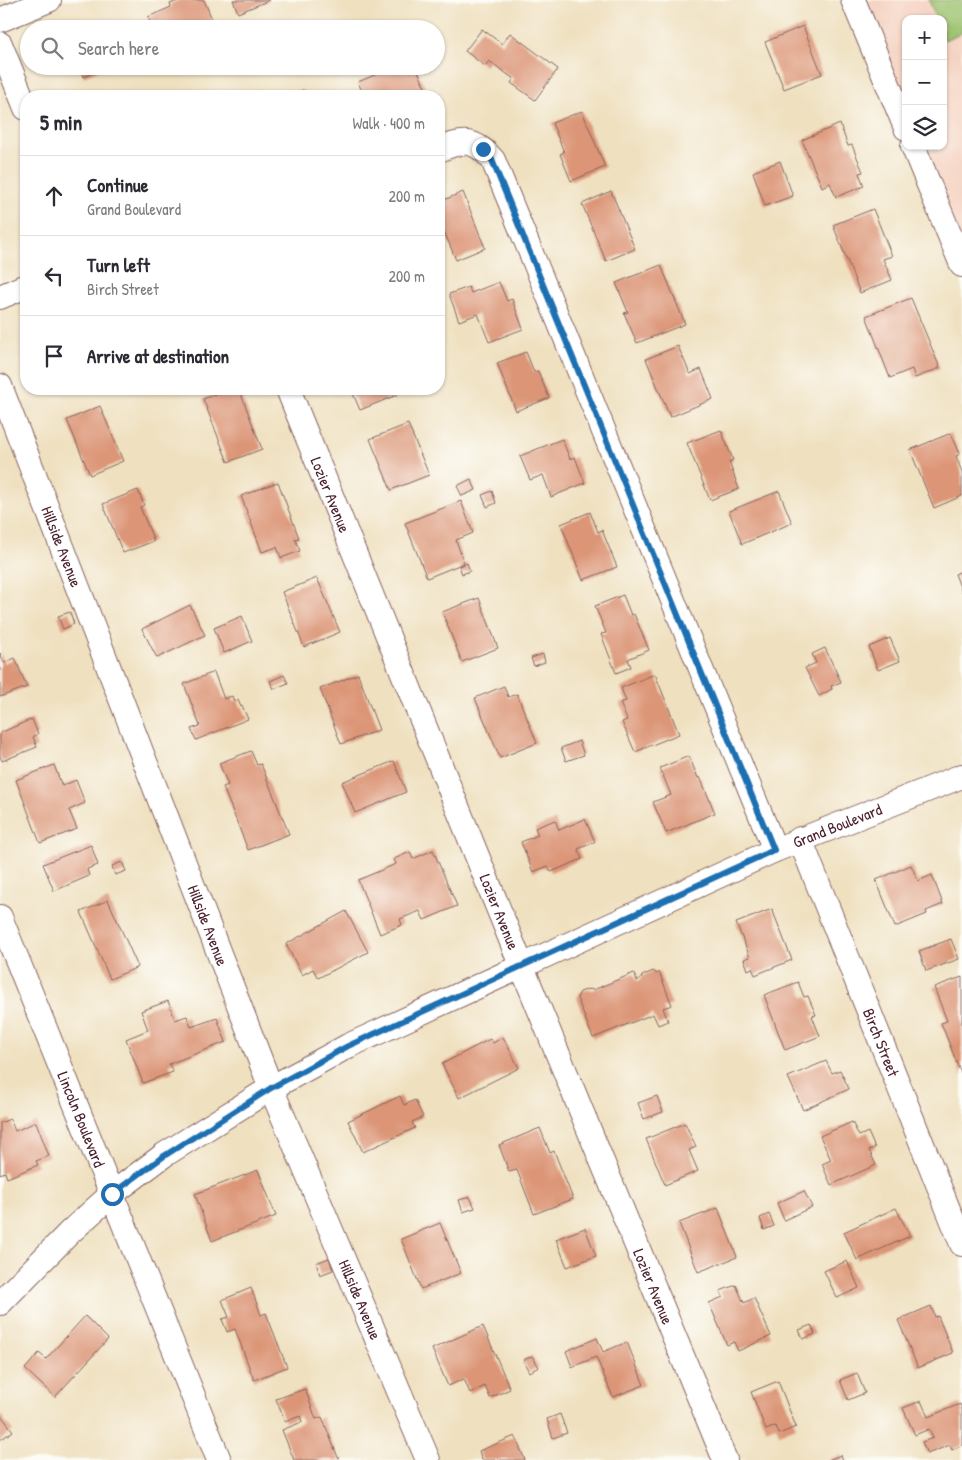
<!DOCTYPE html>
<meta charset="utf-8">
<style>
:root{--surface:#fff;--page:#f7f7f7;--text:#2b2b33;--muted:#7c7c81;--line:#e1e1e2}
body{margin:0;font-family:"Patrick Hand",sans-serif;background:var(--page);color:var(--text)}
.controls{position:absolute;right:15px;top:15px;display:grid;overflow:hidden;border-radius:10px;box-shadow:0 1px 4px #0004}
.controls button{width:45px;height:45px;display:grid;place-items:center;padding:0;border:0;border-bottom:1px solid var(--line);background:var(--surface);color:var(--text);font:25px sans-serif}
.stop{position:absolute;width:15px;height:15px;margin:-11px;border:4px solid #1f6fb2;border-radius:50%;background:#fff}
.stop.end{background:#1f6fb2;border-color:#fff;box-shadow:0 1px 5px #0008}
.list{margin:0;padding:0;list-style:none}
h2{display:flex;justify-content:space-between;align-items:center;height:65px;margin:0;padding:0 20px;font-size:21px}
h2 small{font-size:16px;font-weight:400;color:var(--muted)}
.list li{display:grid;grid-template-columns:32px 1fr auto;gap:15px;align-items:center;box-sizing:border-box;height:80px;padding:0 20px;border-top:1px solid var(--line)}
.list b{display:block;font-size:19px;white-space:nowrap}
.list p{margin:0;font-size:16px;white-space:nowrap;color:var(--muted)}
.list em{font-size:16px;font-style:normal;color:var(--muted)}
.icon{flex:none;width:28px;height:28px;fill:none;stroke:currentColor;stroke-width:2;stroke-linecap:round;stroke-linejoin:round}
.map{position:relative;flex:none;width:962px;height:1460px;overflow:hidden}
.search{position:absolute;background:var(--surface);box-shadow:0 1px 4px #0004;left:20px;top:20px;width:425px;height:55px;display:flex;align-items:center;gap:12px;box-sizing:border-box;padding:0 18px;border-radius:28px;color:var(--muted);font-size:19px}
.panel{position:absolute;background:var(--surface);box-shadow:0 1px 4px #0004;left:20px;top:90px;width:425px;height:305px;border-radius:20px}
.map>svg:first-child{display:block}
</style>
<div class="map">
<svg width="962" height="1460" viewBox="0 0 962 1460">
<rect width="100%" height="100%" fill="#fdfcf7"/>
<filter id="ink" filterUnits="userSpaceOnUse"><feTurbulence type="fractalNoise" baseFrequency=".02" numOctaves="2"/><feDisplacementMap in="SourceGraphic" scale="10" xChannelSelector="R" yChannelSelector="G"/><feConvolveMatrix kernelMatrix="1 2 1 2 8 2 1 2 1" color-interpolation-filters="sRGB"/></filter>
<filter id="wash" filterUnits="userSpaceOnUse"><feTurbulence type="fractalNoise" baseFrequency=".0096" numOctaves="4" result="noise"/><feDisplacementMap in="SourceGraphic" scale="20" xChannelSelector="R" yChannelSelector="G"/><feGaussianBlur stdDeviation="1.12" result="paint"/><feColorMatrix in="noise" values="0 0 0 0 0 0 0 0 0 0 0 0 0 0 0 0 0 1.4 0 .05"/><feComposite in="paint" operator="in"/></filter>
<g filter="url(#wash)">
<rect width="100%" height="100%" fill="#efe0bf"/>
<path fill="#f5d3c2" d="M853 0H962V265L913 146H943V19H906V128Z"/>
<path fill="#9ac16c" stroke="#72704c" d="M929 0H962V33L944 40 943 19H936Z"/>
<g id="blocks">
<g fill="#dc9577">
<path d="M180 0H204L214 24 210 26 211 29H153L148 17 171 7 170 4Z"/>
<path d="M233 0H270L238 13Z"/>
<path d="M124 22 127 29H108Z"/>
<path d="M803 26 822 74 784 89 765 42Z"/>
<path d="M482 29 502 44 510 33 558 69 535 100 511 83 514 79 489 61 485 66 465 51Z"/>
<path d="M79 66H109L84 77Z"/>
<path d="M396 66H416L426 90 412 96H364L358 82Z"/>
<path d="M303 90 306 96H287Z"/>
<path d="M582 111 605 167 571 181 560 154 564 152 552 123Z"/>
<path d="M840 124 848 146 852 145 863 172 859 173 864 186 836 197 830 183 822 187 802 140Z"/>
<path d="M780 161 793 196 765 206 753 172Z"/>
<path d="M611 191 635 249 606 261 582 204Z"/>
<path d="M463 192 485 248 456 260 444 231 439 233V202Z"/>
<path d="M873 209 892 256 883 259 892 280 860 293 833 225Z"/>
<path d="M661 265 685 324 637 343 624 313 628 312 616 283Z"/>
<path d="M499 282 507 301 512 299 523 329 489 342 478 314 459 321 449 294 469 287 471 293Z"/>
<path d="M911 298 940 368 915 378 912 369 890 378 866 316Z"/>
<path d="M678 346 690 374 701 369 713 399 670 417 646 359Z"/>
<path d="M526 352 534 372 538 371 549 398 516 411 497 363Z"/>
<path d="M228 389H239L262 449 228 462 203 399Z"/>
<path d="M351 389H394L397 395 360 410Z"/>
<path d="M100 406 123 461 90 475 67 420Z"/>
<path d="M408 424 429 475 391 490 370 439Z"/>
<path d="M721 430 733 460 729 462 739 489 710 500 687 443Z"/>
<path d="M951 433 960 454 956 456 962 472V496L934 508 910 450Z"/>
<path d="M562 439 570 459 575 457 585 483 551 497 543 475 530 480 520 456Z"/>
<path d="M471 479 476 490 462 496 457 486Z"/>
<path d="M278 482 299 538 295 539 300 551 281 558 277 547 262 552 241 496Z"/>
<path d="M138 490 144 505 140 507 154 541 123 553 103 504Z"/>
<path d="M492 491 496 503 487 507 482 495Z"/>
<path d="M779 491 792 523 742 544 729 511Z"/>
<path d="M461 501 473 533 456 540 464 563 427 578 405 523Z"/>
<path d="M590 512 598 532 602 530 617 567 583 580 561 524Z"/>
<path d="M467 563 470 571 462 574 459 566Z"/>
<path d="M962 571V592L955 574Z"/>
<path d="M317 578 340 632 304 647 282 592Z"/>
<path d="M623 595 631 615 634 614 649 650 628 659 631 667 616 673 601 634 606 633 595 606Z"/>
<path d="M479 598 498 648 462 662 442 612Z"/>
<path d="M190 605 205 635 157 658 142 629Z"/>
<path d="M70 612 74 624 63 629 58 616Z"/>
<path d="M242 616 252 641 224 653 214 628Z"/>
<path d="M890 638 900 661 878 670 869 647Z"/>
<path d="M825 648 841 682 831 686 832 689 819 696 805 668 816 663 812 654Z"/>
<path d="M0 653 4 663 15 658 27 687 0 697Z"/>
<path d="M543 654 545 662 534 666 531 658Z"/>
<path d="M214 672 224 699 232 696 234 702 238 700 241 707 242 706 248 719 196 740 191 729 200 726 184 684Z"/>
<path d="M358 674 379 730 341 744 320 689Z"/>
<path d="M655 674 679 734 635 752 622 722 627 720 620 703 626 701 621 688Z"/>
<path d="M284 675 288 683 274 689 270 681Z"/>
<path d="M504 686 508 697 517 694 537 743 500 758 475 698Z"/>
<path d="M32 719 38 734 33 737 37 747 2 761 0 756V733Z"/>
<path d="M579 741 584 755 566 761 561 748Z"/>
<path d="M251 751 257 765 261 764 289 834 248 850 223 787 228 785 219 763Z"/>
<path d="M689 756 698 778 700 777 715 813 666 833 653 802 671 795 660 768Z"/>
<path d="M394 761 406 792 355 813 342 782Z"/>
<path d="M54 765 62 786 76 780 85 803 69 810 77 829 40 843 16 780Z"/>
<path d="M585 819 595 842 578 849 582 859 551 872 548 866 533 872 521 842 538 835 535 828 555 820 559 830Z"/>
<path d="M91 845 98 865 87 869 89 876 54 891 43 864Z"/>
<path d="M433 850 457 906 424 920 420 911 400 919 402 925 380 934 358 880 396 864 394 859 410 852 413 859Z"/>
<path d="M122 862 126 871 115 875 112 866Z"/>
<path d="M911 865 918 881 932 875 943 904 926 911 927 914 895 927 876 880Z"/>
<path d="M108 900 138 967 110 979 81 912Z"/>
<path d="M772 909 792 960 755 975 752 968 748 970 744 959 750 957 736 923Z"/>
<path d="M346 911 368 952 318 978 313 969 302 975 286 944Z"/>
<path d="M951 939 959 959 926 971 919 951Z"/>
<path d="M653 971 657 974 659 972 672 1005 663 1008 668 1021 658 1025 653 1014 593 1038 577 998 580 992 589 989 593 990 634 973 637 981 641 979 642 976Z"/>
<path d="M962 977V1076L941 1023 947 1021 934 987Z"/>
<path d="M798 982 804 997 808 996 816 1015 812 1016 820 1036 785 1050 764 995Z"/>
<path d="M168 1001 175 1020 187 1016 191 1027 217 1018 226 1042 169 1064 173 1072 143 1083 126 1039 148 1030 141 1011Z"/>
<path d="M503 1037 519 1068 459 1098 442 1064 490 1039 493 1043Z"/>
<path d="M826 1061 832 1073 840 1070 849 1089 803 1110 788 1077Z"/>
<path d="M400 1096 404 1105 415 1100 423 1117 412 1122 415 1128 363 1152 348 1121Z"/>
<path d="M657 1096 663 1112 644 1119 638 1103Z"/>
<path d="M10 1119 15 1131 36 1122 49 1156 36 1161 38 1165 7 1178 5 1172 0 1174V1123Z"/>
<path d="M852 1122 859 1136 868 1132 875 1148 869 1150 876 1165 831 1185 822 1164 831 1160 820 1136Z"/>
<path d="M685 1123 696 1147 689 1150 698 1171 665 1185 646 1139Z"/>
<path d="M540 1128 550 1153 554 1151 573 1199 534 1214 517 1170 509 1172 499 1145Z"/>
<path d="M258 1170 276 1216 212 1241 195 1194Z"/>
<path d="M804 1191 812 1207 784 1220 777 1203Z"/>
<path d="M470 1197 475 1208 463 1212 459 1200Z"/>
<path d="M718 1208 737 1257 698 1272 679 1223Z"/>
<path d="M896 1208 910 1236 857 1260 844 1232Z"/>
<path d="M769 1214 774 1226 764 1230 760 1218Z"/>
<path d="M440 1223 461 1273 421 1289 401 1239Z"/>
<path d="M585 1228 596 1256 567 1267 556 1239Z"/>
<path d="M329 1258 333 1270 320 1275 316 1263Z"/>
<path d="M847 1261 859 1288 837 1298 824 1271Z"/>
<path d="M736 1285 744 1303 754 1298 771 1336 738 1351 734 1342 727 1345 709 1303 723 1297 720 1291Z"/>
<path d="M251 1288 261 1315 266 1313 287 1367 254 1380 235 1329 227 1332 222 1319 229 1317 222 1300Z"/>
<path d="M931 1306 935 1317 938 1316 953 1353 918 1368 898 1320Z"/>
<path d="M85 1316 108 1339 55 1397 25 1369 39 1353 46 1359Z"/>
<path d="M811 1325 815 1334 803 1339 799 1330Z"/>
<path d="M483 1326 510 1389 490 1398 485 1386 470 1393 464 1379 448 1386 432 1349Z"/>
<path d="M597 1338 603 1352 627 1342 644 1385 613 1397 596 1357 572 1367 566 1351Z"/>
<path d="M532 1356 539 1367 529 1372 523 1360Z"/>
<path d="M857 1373 865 1393 848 1400 840 1380Z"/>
<path d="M778 1381 796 1427 779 1434 776 1426 766 1430 751 1392Z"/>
<path d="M305 1389 316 1419 322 1417 339 1460H294L282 1430 302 1422 300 1416 285 1422 276 1399Z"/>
<path d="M921 1401 928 1417 960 1404 962 1409V1445L952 1450 950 1445 927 1454 922 1442 933 1438 929 1429 915 1435 903 1408Z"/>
<path d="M0 1414 13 1431 0 1440Z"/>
<path d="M560 1414 567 1433 553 1438 547 1419Z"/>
<path d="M515 1436 525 1460H482L479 1451Z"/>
<path d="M841 1455 843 1460H828Z"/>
</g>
</g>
</g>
<g filter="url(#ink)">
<use href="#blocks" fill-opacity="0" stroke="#84635f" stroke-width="1"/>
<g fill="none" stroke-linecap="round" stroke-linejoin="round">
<g stroke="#84635f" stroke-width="26">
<g id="minor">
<path d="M853 0 906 128"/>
<path d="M0 20 49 0"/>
<path d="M0 44 26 108"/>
<path d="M913 146 962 265"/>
<path d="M439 150C463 139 475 139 493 160L775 850"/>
<path d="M0 297 26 286"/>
<path id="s1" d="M0 386 271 1088 428 1460"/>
<path id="s2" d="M288 389 522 967 725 1460"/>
<path id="s3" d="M800 839 962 1244"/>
<path id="s4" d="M0 917 219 1460"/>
<path id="s5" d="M0 1303 70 1232 112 1194 164 1155 271 1088 348 1046 775 850 962 776"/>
</g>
</g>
<use href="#minor" stroke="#fff" stroke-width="24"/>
</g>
</g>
<g fill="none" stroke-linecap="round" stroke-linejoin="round" filter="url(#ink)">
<path stroke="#1f6fb2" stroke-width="6" d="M112 1194 164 1156 271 1088 348 1046 774 850 492 160 483 149"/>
</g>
<g text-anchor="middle" stroke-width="4" stroke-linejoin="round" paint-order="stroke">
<g font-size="16" fill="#4a1f2b" stroke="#fdfcf7">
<text dy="6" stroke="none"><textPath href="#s2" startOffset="114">Lozier Avenue</textPath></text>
<text dy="6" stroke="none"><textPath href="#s1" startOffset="172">Hillside Avenue</textPath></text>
<text dy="6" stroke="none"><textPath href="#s5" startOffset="972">Grand Boulevard</textPath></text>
<text dy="6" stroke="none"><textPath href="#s2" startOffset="564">Lozier Avenue</textPath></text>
<text dy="6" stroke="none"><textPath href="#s1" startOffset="578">Hillside Avenue</textPath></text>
<text dy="6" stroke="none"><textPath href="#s3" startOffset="219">Birch Street</textPath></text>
<text dy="6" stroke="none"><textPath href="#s4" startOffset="218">Lincoln Boulevard</textPath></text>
<text dy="6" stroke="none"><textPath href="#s2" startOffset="969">Lozier Avenue</textPath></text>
<text dy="6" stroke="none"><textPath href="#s1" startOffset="982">Hillside Avenue</textPath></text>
</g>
</g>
</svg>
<div class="controls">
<button>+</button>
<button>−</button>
<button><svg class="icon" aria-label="layers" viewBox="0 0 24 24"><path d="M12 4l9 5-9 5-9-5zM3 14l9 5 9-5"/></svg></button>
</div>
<div class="stop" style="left:112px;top:1194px"></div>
<div class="stop end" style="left:483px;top:149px"></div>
<div class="search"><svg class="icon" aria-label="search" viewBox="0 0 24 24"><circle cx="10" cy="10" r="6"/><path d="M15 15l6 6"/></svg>Search here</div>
<section class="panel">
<h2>5 min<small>Walk · 400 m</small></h2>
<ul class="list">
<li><svg class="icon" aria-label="ahead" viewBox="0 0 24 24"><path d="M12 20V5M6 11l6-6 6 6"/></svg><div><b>Continue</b><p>Grand Boulevard</p></div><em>200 m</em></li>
<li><svg class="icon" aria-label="left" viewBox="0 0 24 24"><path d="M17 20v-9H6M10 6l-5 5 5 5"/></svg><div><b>Turn left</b><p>Birch Street</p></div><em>200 m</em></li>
<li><svg class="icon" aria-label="arrive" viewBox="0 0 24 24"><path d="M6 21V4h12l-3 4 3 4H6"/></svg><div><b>Arrive at destination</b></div></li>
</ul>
</section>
</div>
